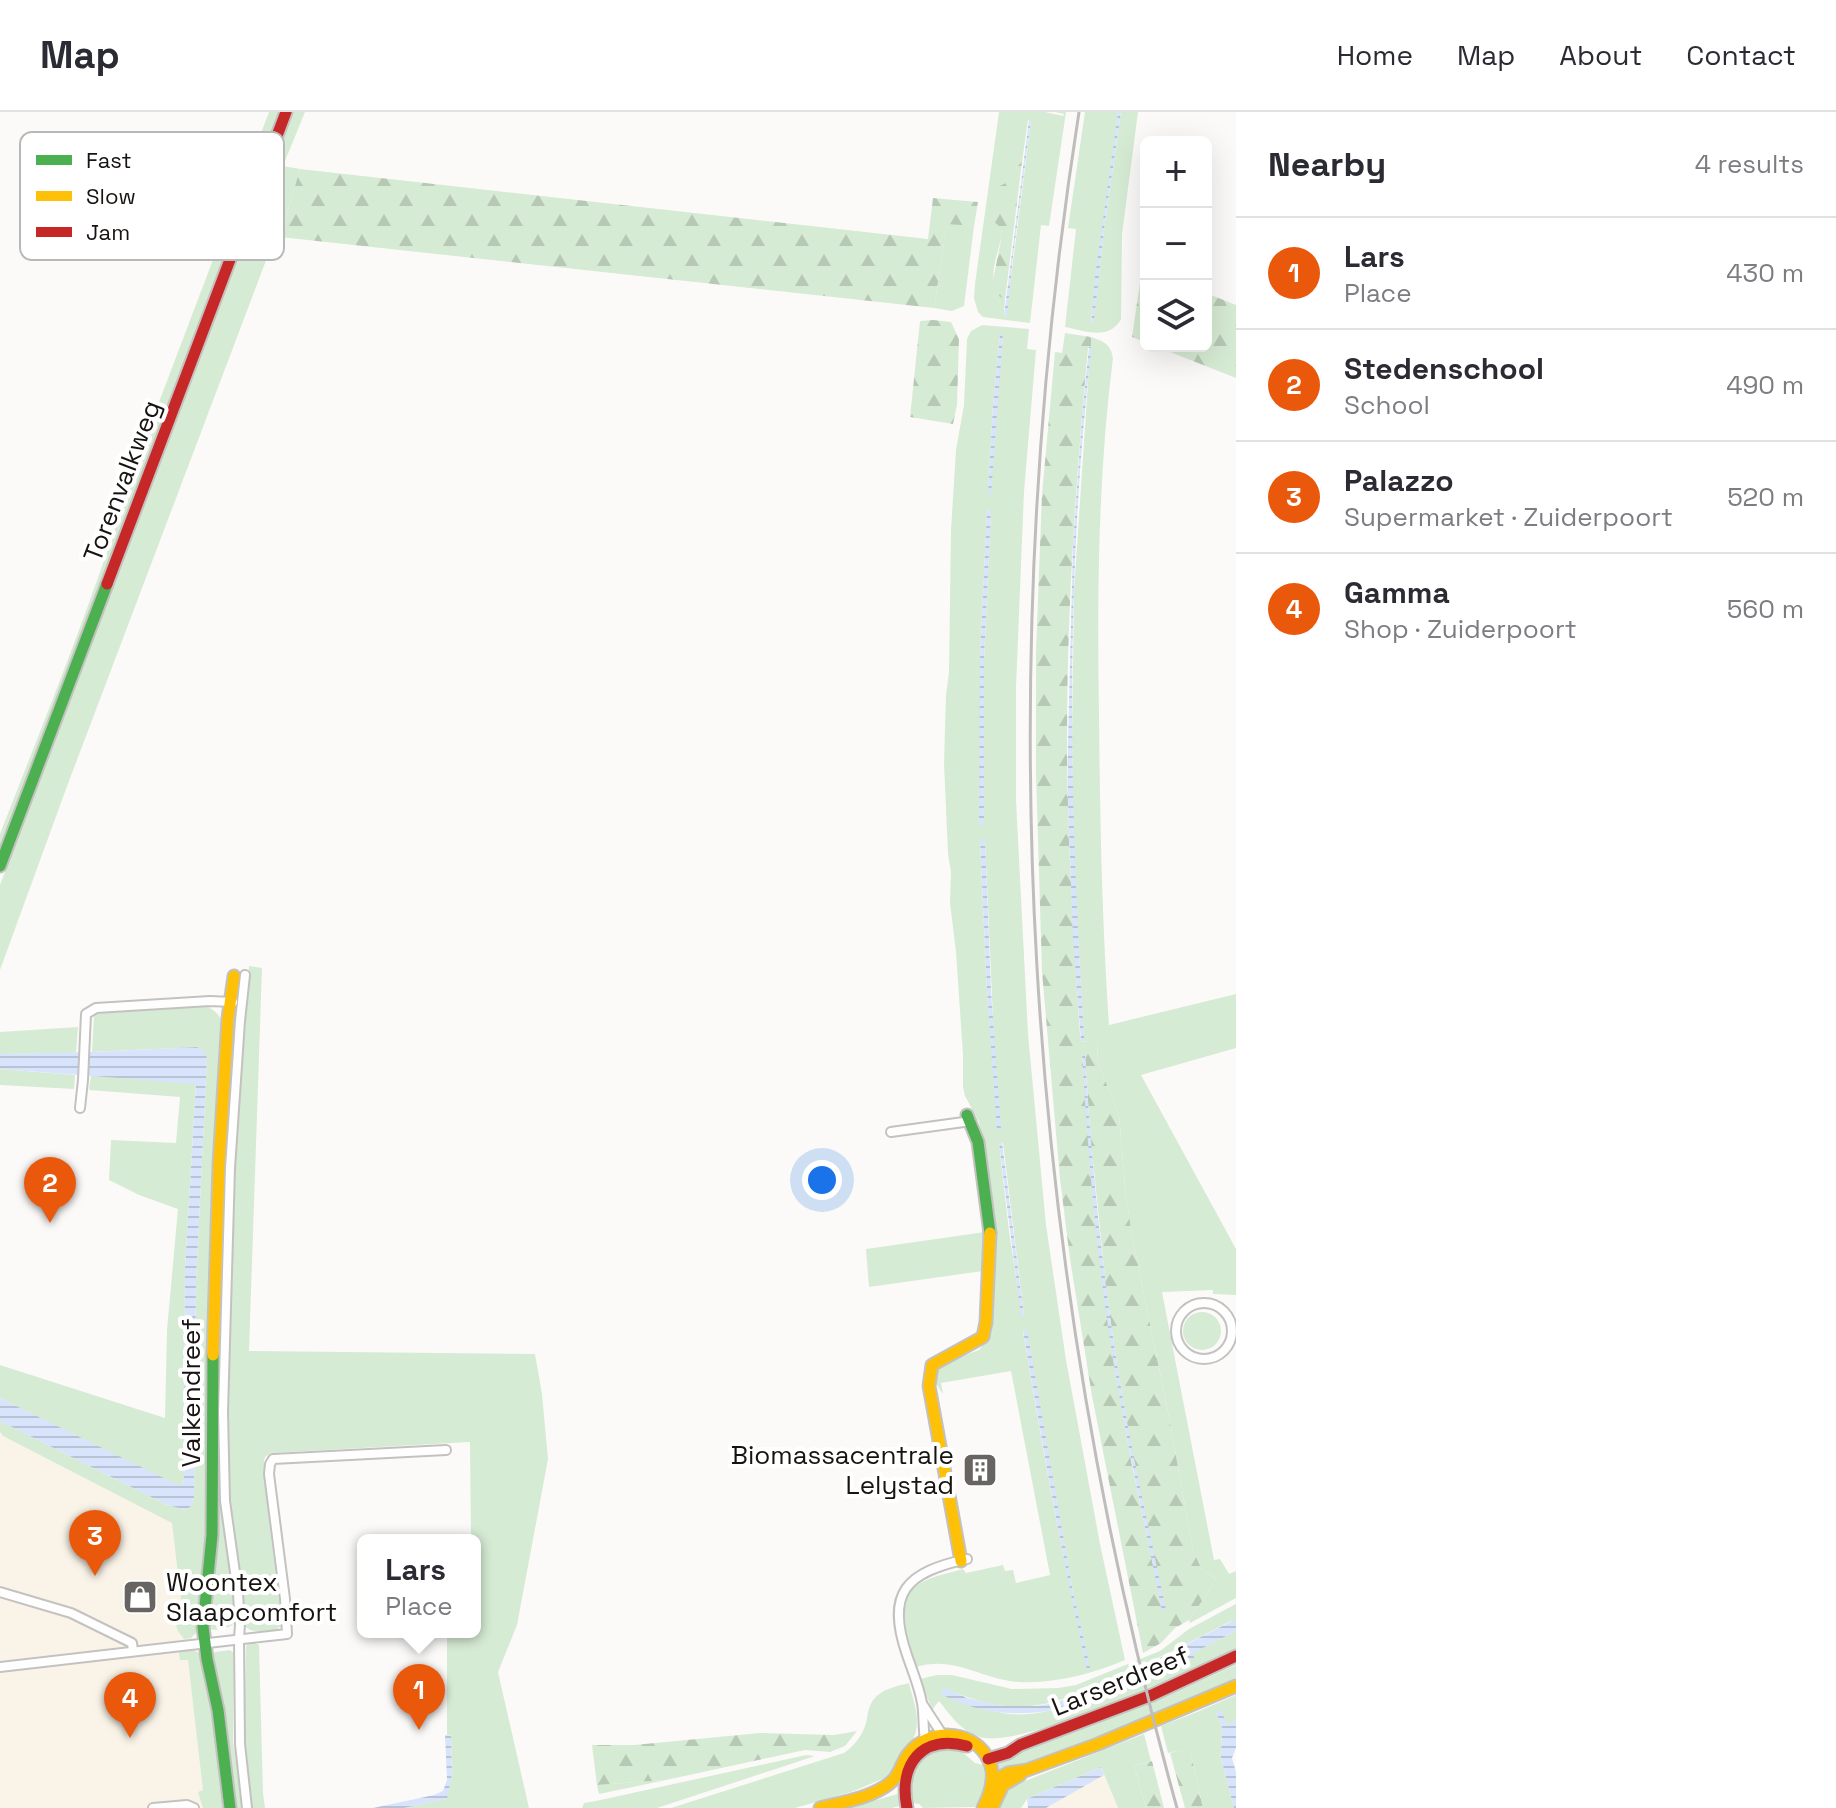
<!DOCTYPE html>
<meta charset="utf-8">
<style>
:root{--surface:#fff;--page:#f7f7f7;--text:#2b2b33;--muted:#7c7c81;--line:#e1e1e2;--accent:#ea580c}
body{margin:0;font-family:"Space Grotesk",sans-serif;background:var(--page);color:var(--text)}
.controls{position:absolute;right:24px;top:24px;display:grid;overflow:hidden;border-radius:12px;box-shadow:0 8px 32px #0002}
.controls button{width:72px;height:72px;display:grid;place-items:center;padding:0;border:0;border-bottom:2px solid var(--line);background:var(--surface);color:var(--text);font:40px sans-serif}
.you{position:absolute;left:822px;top:1068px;width:28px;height:28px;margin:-20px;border:6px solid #fff;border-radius:50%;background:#1a73e8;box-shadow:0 0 0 12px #1a73e833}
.badge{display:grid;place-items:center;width:52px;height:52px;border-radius:50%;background:var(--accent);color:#fff;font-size:26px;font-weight:700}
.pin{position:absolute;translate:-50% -66px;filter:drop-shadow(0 2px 4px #0008)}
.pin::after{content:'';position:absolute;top:42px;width:28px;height:24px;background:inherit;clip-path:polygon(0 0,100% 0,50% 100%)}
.popup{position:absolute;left:357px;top:1422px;width:124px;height:104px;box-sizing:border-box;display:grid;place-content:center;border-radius:12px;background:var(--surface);filter:drop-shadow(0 2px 6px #0005);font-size:26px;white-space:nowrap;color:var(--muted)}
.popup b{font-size:30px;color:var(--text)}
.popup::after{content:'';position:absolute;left:50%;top:100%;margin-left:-16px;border:16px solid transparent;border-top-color:var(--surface)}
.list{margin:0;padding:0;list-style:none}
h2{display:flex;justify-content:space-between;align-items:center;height:104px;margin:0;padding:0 32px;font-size:34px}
h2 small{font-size:26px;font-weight:400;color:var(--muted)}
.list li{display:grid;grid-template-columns:52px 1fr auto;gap:24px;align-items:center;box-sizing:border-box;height:112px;padding:0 32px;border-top:2px solid var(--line)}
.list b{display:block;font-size:30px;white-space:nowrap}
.list p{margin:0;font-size:26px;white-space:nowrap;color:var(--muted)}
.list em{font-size:26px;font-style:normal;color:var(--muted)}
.icon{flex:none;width:44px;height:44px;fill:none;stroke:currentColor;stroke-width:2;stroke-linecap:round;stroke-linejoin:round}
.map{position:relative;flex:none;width:1236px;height:1696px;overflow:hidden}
header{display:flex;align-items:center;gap:48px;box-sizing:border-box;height:112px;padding:0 40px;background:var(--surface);border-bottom:2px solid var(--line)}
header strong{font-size:38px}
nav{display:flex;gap:44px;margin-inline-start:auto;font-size:28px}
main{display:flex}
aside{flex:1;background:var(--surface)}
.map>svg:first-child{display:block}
</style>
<header>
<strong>Map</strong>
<nav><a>Home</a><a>Map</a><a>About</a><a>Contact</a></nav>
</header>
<main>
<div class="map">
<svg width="1236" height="1696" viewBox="0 0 1236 1696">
<defs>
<pattern id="forest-firs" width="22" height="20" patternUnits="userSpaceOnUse" patternTransform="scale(2)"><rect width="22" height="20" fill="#d6ebd3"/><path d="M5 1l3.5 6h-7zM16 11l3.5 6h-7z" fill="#b7c9b4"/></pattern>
<pattern id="water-rules" width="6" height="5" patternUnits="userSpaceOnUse" patternTransform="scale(2)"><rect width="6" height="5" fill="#d7e4fb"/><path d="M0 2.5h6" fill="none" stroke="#b8c3d6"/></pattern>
</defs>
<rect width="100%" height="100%" fill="#fcfaf8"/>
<g fill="#faf4e8">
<path d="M0 1313 188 1414 190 1513 216 1696H0Z"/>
<path d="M1104 1663 1118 1696H1046Z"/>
</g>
<g fill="#d6ebd3" fill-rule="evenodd">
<path d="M269 0H283L7 728 4 727 0 737V722C47 601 97 480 134 356Z"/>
<path d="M289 0H305L283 54 300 57 280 125 273 130 66 677 0 858V773L15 733 12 731Z"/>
<path d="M999 0H1045L1063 4 1064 2 1055 0H1066L1049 114 1041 113 1030 211 983 205 978 200 974 186 975 172ZM1028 8 1031 9 1006 204 1004 203 1005 188C984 172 997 145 1002 123L1001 115 995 110 1003 74 1009 70 1014 57 1022 50Z"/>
<path d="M1085 0H1118L1091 208 1093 212 1105 110 1121 0H1138L1122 122 1121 207C1109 229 1086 219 1065 215L1076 117 1068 116Z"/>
<path d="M947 111 974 114 964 194 952 199 934 196Z"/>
<path d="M982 213 1029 217 1027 237 1036 238 1024 380 1016 576V688L1028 922 1046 1113 1066 1248 1100 1432 1125 1548C1091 1562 1055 1572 1018 1570 981 1567 954 1543 916 1555 907 1528 889 1491 919 1472 932 1464 949 1461 963 1457L966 1461 1003 1453 1005 1459 1013 1458 1016 1471 1050 1463 1011 1259 941 1271 943 1281H942L934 1268 937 1256 946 1250 979 1238 992 1221 995 1121 982 1022 979 1010 965 984 963 975V943L956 840 950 791 951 760 948 742 944 651 946 583 949 560 951 418 956 338 964 293 967 227 971 219ZM1000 222H1003L988 382 993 292ZM987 398 991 399 984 547V713H980V546ZM980 728H985L998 1018 987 878ZM999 1031H1003L1024 1203 1022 1204 1009 1119ZM1026 1218 1073 1480 1089 1556C1061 1445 1042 1332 1023 1219Z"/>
<path d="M1091 225C1103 229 1111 232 1113 246 1098 364 1097 484 1099 603 1100 707 1102 810 1109 913L1236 882V936L1141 963 1236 1137V1183L1213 1182V1178L1162 1180 1214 1448 1220 1447 1229 1462 1236 1459V1486L1190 1511 1189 1508 1216 1469 1214 1465 1202 1458 1193 1438 1169 1305 1132 1123 1126 1085 1119 1003 1097 948 1098 932 1084 929 1074 756 1072 630 1074 479Z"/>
<path d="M249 854 262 856 249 1239 535 1242 542 1282 548 1347 517 1513 498 1560 529 1696H404L446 1687 452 1662 451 1624 447 1623V1524L464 1520H475V1428H471L470 1330 271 1341 265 1345 264 1349 266 1383 282 1513 276 1518C265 1519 250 1523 244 1512 238 1464 229 1415 227 1366 222 1195 234 1024 249 854Z"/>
<path d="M203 893C215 897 221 904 224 916L209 1419 199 1518 191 1526 184 1527 178 1519 176 1513 184 1512 172 1411 3 1324 0 1320V1309L165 1392 185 1398 190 1395 194 1386 196 1170 207 946 197 935 92 940 94 903 100 900Z"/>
<path d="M78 915 76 941 0 942V920Z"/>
<path d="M0 957 75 963 74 977 0 973Z"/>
<path d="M91 964 196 971 185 1156 184 1367 182 1372 178 1374 0 1286V1253L165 1306 167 1218 178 1097 139 1083 109 1068 111 1028 176 1031 180 985 89 978Z"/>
<path d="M985 1120 983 1159 869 1175 866 1137Z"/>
<circle cx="1202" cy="1219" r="19"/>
<path d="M219 1372 237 1506C234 1517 218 1519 208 1517Z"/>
<path d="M1236 1492V1509H1231C1191 1530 1151 1550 1109 1568 1078 1582 1050 1595 1015 1595 988 1594 968 1585 944 1577 961 1584 985 1598 1003 1601 1023 1605 1047 1600 1066 1594L1187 1544 1189 1547 1193 1545 1192 1541 1236 1519V1538C1189 1558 1022 1638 980 1625 961 1619 951 1604 939 1589L932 1598 920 1567 937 1563H952L1012 1577 1058 1576 1076 1573 1160 1539 1189 1517Z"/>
<path d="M252 1529 259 1533 263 1681 265 1696H250L244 1635 246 1534Z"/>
<path d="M182 1538C188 1538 195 1537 200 1542 213 1554 224 1671 227 1696H203L198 1680 203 1678 188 1548H180L179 1541Z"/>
<path d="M230 1538 234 1541 233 1630 240 1664 243 1696H233L211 1543 215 1540Z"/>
<path d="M1236 1553V1567C1158 1601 1079 1633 997 1661L995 1649 1158 1588Z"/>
<path d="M909 1571C914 1592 923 1611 911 1632 905 1643 895 1653 889 1664L854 1679 795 1696H671L844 1641C855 1633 862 1624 866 1611 868 1602 868 1594 874 1587 882 1577 897 1574 909 1571Z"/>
<path d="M1236 1583V1608L1228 1613 1216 1600 1222 1615 1221 1646 1234 1696H1203L1191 1643 1181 1638 1168 1641 1161 1614 1197 1600Z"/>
<path d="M1144 1622 1151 1649 1134 1654 1146 1696H1118L1101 1655 1027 1687 1021 1696H996L1002 1685 1015 1673Z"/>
<path d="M950 1636 960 1638 975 1651 983 1653C987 1669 984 1681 975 1695L923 1696 919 1692 912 1691C906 1660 919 1640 950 1636Z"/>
<path d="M806 1643 815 1644 657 1696H582L584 1691 596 1689Z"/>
<path d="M666 1668 599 1682 597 1673Z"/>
<path d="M898 1682 899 1694 892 1696H848Z"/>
</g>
<g fill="url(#forest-firs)" fill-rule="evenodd">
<path d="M1022 50 1005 188 999 184 993 182 991 178 1002 123C1001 112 995 110 985 107L989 79 1008 70 1014 57Z"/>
<path d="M300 57 928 127 933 86 978 90 974 114 947 112 934 196 280 125Z"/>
<path d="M1142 157 1146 158V231L1132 225Z"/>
<path d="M1206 181 1236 193V266L1155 234H1206Z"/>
<path d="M933 208 951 210 959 227 957 293 953 312 910 305 920 209Z"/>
<path d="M1065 221 1091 225V235L1088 236C1074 387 1064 540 1068 692 1070 769 1075 846 1080 923L1081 929 1098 931 1097 948 1119 1003 1126 1085 1132 1123 1169 1305 1193 1438 1202 1458 1214 1465 1216 1469 1189 1508 1175 1516 1161 1531 1143 1541 1092 1284 1070 1147 1060 1067 1042 860 1036 662V539L1042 382 1055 240 1062 241ZM1082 942 1085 943C1091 1046 1101 1150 1117 1252 1130 1335 1147 1417 1163 1499L1132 1354 1114 1253Z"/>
<path d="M857 1619 845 1634 830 1640 805 1638 666 1668 597 1673 592 1633H634L760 1621 834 1623Z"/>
<path d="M1181 1638 1188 1640 1191 1643 1203 1696H1185L1170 1641Z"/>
<path d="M1152 1649 1164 1696H1146L1134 1654Z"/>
</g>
<g fill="url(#water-rules)">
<path d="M1118 0H1121L1105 110 1094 208 1093 212H1091L1095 165Z"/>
<path d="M1029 8H1031L1013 144 1007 204H1004Z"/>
<path d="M1000 222H1003L991 383 988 382 993 292Z"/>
<path d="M1089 235H1091V240C1065 467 1069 696 1084 923V929H1081L1073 826 1068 690V630L1073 432 1082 304Z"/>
<path d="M987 398 991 399 984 547V713H979L980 546Z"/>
<path d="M980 727H985L991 878 1001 1018H997L987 878Z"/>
<path d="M197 935 204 939 207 946 196 1170 194 1386 190 1395 185 1398 165 1392 0 1309V1286L178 1373 182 1372 184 1367 185 1156 196 972 0 957V942L92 940Z"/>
<path d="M1082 942H1085C1091 1046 1101 1150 1117 1252 1130 1335 1149 1416 1166 1498L1162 1499C1146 1417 1127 1335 1114 1253 1097 1150 1088 1046 1082 942Z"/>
<path d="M1002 1030 1024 1204H1021L999 1031Z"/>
<path d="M1023 1218H1027L1073 1480 1090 1556 1087 1557C1062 1445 1042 1331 1023 1218Z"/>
<path d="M1232 1509H1236V1519L1193 1541 1194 1546 1189 1547 1186 1544 1057 1597C1018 1606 976 1601 941 1582L942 1577H947L967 1586 1001 1594H1036L1055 1591 1146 1553Z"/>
<path d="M1221 1598 1227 1613 1236 1608V1636L1232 1646 1236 1660V1696H1234L1221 1646 1222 1615 1216 1600Z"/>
<path d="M445 1623 451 1624 452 1662 447 1687 404 1696H373L434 1683 443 1679 447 1668Z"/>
<path d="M1101 1655 1104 1663 1046 1696H1028L1027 1687Z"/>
</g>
<path fill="#fcfaf8" d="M1145 1549 1149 1565 1131 1572 1127 1556Z"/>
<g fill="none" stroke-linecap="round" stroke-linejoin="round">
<g stroke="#c4c2c0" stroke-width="12">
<g id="street">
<path d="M245 863 240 909 230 1056 223 1300 225 1389 238 1482 240 1512 239 1527 240 1632 247 1696"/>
<path d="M80 996 83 968 86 902 96 896 210 889 233 890"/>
<path d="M891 1020 971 1009"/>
<circle cx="1204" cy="1219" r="28"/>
<path d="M0 1480 71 1501 132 1531 133 1539"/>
<path d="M0 1555 287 1522 285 1487 269 1362 270 1352 273 1347 446 1338"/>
<path d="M923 1593 942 1622"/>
<path d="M925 1628C923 1616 924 1601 922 1591 919 1574 912 1558 907 1543 885 1480 907 1460 967 1447"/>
<path d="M153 1696 187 1693 194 1696"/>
</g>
</g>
<g stroke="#c4c2c0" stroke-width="15">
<g id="fast">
<path d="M0 754 107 472"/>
<path d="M967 1003 978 1030 990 1121"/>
<path d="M213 1243 212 1423 203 1515 207 1547 218 1598 230 1696"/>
</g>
</g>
<g stroke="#c4c2c0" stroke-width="15">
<g id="slow">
<path d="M213 1243 219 1053 228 906 234 864"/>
<path d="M961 1449 929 1274 932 1253 983 1225 986 1210 990 1121"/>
<path d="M992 1670 1008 1661 1027 1658 1098 1632 1236 1574"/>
<path d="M820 1696C843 1690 871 1686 890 1671 901 1663 901 1649 910 1640 929 1617 969 1617 986 1643 997 1660 992 1679 983 1696"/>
<path d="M992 1696 1003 1673 1020 1663"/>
</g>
</g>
<g stroke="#c4c2c0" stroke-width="15">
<g id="jam">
<path d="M107 472 286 0"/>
<path d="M988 1647 1008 1641 1020 1633 1152 1583 1236 1544"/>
<path d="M907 1696C898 1652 922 1622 967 1634"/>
</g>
</g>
<use href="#street" stroke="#fffefe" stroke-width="8"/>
<use href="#fast" stroke="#4caf50" stroke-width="11"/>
<use href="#slow" stroke="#ffc107" stroke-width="11"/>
<use href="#jam" stroke="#c62828" stroke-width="11"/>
<path stroke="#bebdbc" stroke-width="3" d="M1079 0C990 568 1023 1142 1177 1696"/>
</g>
<defs>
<g id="building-square" transform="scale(1.8)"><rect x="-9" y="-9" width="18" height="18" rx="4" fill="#676462" stroke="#fff"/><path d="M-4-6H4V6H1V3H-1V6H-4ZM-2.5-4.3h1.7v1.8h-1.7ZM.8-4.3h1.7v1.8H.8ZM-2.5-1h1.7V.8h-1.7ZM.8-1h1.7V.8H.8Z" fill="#fff"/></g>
<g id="shop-square" transform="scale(1.8)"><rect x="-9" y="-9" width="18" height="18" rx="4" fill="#676462" stroke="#fff"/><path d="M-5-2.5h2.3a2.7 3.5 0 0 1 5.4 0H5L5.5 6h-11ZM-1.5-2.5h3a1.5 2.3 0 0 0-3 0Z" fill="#fff"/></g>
</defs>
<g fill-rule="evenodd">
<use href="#building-square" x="980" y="1358"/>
<use href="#shop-square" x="140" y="1485"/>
</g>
<g text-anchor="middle" stroke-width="8" stroke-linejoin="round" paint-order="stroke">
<g font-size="26" fill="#171311" stroke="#fff">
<text transform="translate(122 369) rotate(-69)" y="9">Torenvalkweg</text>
<text transform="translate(191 1281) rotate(-90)" y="9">Valkendreef</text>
<text transform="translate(1120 1569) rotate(-22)" y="9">Larserdreef</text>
</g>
<g font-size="26" fill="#171311" stroke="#fff" text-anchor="end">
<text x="954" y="1352">Biomassacentrale<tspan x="954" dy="30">Lelystad</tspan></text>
<text x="166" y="1479" text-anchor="start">Woontex<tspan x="166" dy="30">Slaapcomfort</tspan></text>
</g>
</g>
<rect x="20" y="20" width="264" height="128" rx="12" fill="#fff" stroke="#b9b8b8" stroke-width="2"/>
<rect x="36" y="43" width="36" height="10" fill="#4caf50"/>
<rect x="36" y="79" width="36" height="10" fill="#ffc107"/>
<rect x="36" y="115" width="36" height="10" fill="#c62828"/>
<g font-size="22" fill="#171311">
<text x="86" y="56">Fast</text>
<text x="86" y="92">Slow</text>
<text x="86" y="128">Jam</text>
</g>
</svg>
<div class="controls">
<button>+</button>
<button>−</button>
<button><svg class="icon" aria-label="layers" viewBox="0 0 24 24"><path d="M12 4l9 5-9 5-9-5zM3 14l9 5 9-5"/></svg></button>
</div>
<div class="you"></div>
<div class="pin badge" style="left:419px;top:1618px">1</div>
<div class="popup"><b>Lars</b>Place</div>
<div class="pin badge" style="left:50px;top:1111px">2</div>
<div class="pin badge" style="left:95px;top:1464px">3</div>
<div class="pin badge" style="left:130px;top:1626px">4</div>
</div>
<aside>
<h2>Nearby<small>4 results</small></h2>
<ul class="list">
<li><span class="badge">1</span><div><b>Lars</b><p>Place</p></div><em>430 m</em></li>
<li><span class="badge">2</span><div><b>Stedenschool</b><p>School</p></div><em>490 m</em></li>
<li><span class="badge">3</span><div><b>Palazzo</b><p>Supermarket · Zuiderpoort</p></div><em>520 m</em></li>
<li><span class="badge">4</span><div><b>Gamma</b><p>Shop · Zuiderpoort</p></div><em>560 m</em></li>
</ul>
</aside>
</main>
